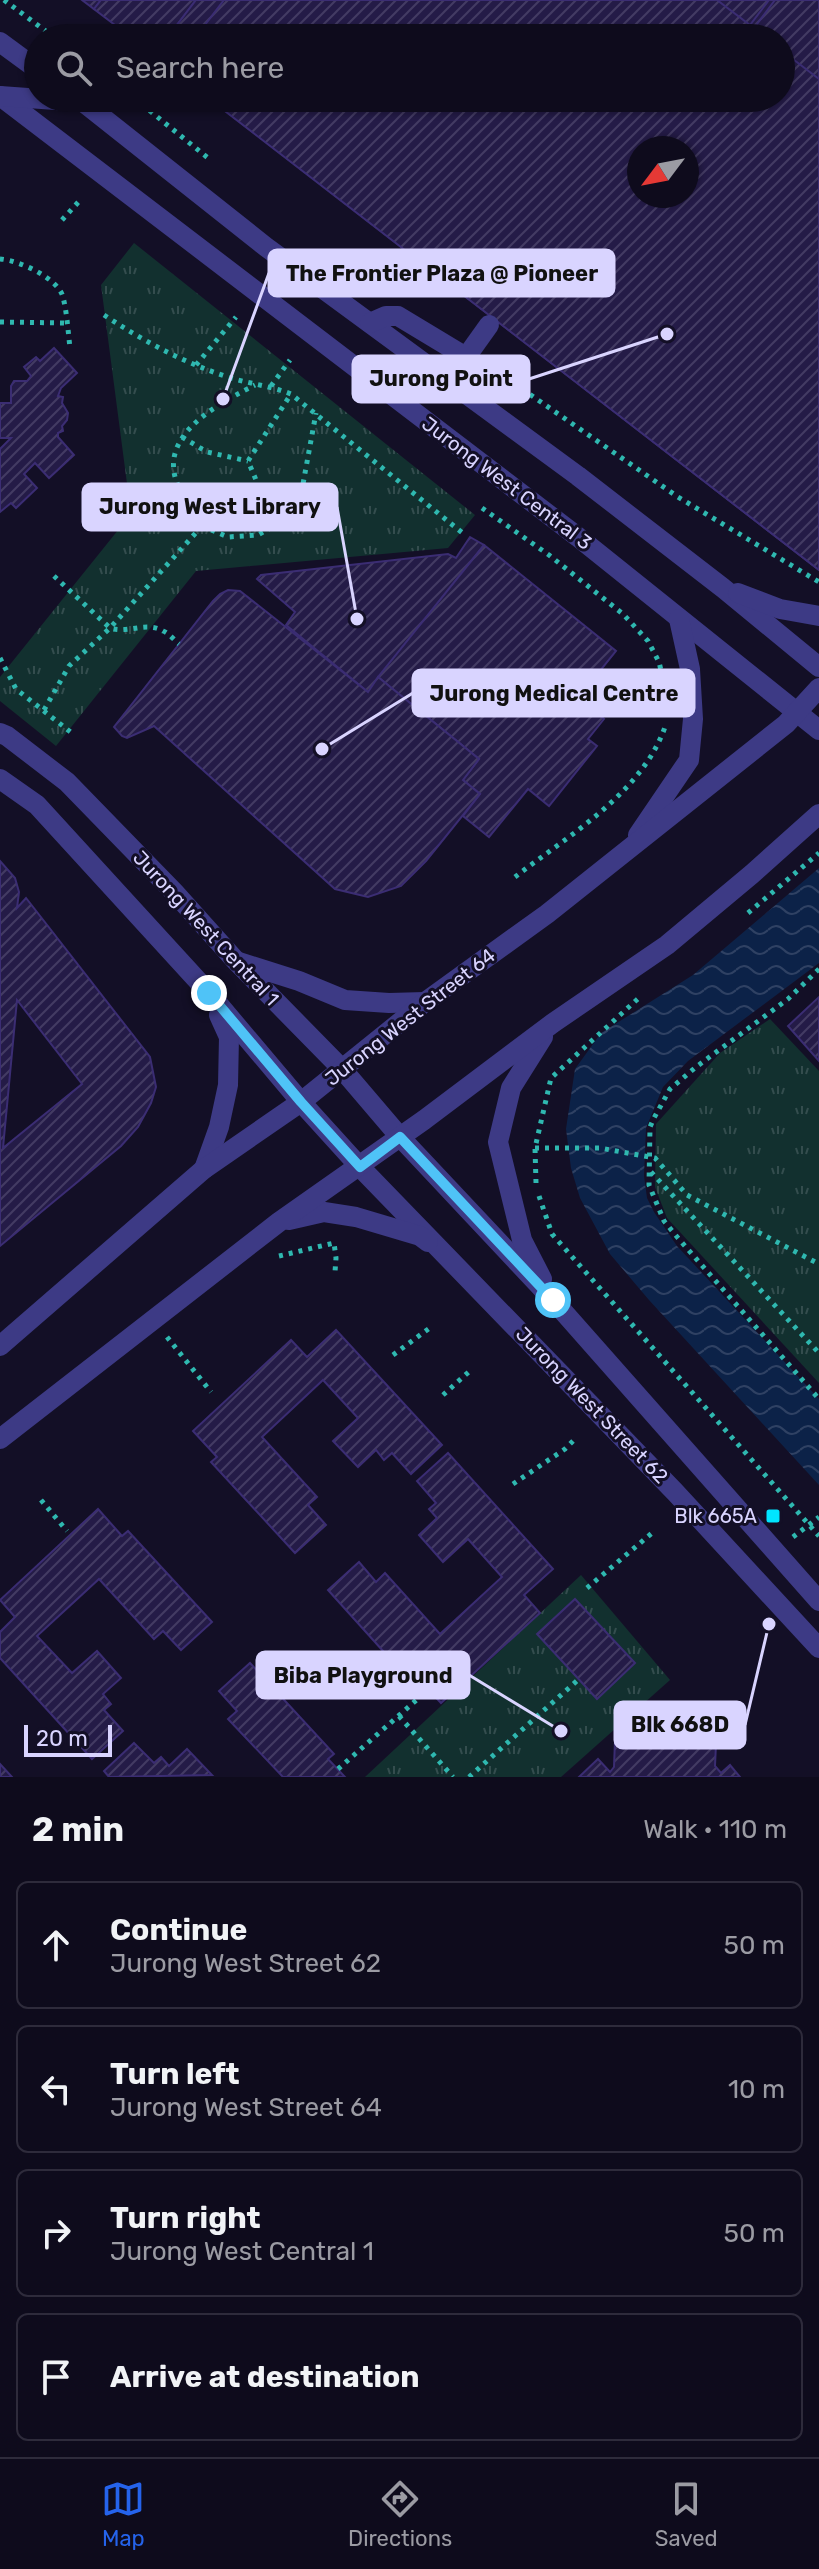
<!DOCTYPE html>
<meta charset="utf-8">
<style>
:root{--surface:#0e0b1c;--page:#171425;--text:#f1f3f6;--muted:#9b9ba3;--line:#2e2b3b;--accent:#2563eb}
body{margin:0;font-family:Rubik,sans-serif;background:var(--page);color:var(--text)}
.compass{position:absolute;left:627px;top:136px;width:72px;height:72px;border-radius:50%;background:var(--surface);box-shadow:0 2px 6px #0004;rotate:238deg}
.scale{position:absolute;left:24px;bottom:20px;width:88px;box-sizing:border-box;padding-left:8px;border:4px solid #d9d4ff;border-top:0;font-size:22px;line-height:28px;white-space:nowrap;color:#d9d4ff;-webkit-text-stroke:6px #130f26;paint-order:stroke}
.stop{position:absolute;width:24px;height:24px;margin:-18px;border:6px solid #4fc3f7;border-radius:50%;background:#fff}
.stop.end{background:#4fc3f7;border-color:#fff;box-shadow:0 2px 8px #0008}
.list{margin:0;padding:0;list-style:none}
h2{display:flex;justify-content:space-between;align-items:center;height:104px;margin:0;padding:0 32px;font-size:34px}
h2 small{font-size:26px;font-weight:400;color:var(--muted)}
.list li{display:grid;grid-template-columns:52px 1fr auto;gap:24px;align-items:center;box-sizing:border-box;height:128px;margin:0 16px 16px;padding:0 16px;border:2px solid var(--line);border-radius:12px}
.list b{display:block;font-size:30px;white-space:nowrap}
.list p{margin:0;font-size:26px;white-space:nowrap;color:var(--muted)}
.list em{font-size:26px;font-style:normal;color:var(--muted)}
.icon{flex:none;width:44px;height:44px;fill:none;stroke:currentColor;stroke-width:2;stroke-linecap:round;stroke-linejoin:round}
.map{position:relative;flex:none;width:819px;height:1777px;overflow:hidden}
.search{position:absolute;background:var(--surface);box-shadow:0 2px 6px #0004;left:24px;right:24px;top:24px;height:88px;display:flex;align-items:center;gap:20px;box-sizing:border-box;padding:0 28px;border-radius:44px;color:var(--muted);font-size:30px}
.sheet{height:680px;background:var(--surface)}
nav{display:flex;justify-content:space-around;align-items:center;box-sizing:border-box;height:112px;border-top:2px solid var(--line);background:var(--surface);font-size:22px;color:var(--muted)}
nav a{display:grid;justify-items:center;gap:4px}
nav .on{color:var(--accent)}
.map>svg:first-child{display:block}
</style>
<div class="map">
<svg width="819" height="1777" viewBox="0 0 819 1777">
<defs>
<pattern id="park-tufts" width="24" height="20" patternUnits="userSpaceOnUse" patternTransform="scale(2)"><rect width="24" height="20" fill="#12302f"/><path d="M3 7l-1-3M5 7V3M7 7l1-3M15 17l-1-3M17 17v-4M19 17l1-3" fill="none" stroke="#344d4e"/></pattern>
<pattern id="water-waves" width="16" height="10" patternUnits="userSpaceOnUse" patternTransform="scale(2)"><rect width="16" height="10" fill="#0c2248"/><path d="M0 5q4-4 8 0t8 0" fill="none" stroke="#2f4163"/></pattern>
<pattern id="building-hatch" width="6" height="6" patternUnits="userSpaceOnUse" patternTransform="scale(2)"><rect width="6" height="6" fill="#241b47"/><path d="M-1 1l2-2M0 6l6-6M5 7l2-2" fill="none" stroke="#433b63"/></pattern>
</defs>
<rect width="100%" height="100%" fill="#130f26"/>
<g fill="url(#park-tufts)">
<path d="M134 243 475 515 448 548 196 571 56 746 0 701V677L131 514 101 285Z"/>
<path d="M770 1019 819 1071V1383L667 1218 655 1187 656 1124 720 1053Z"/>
<path d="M581 1575 670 1680 561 1777H365Z"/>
</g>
<path fill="url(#water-waves)" d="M819 868V963L688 1061 663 1087 646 1128 644 1176 647 1198 654 1212 677 1246 819 1399V1485L649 1300 610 1254 580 1198 571 1168 566 1129 575 1069 601 1033 693 975Z"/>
<g fill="url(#building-hatch)" stroke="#3b2d73" stroke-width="2" fill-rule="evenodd">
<path d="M82 0H101L94 9Z"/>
<path d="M101 0H196L167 38H132L94 9Z"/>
<path d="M196 0H819V570L209 98H781V38H167ZM639 148H687V196H639Z"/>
<path d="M224 0H819V570L208 98H781V38H195ZM639 148H687V196H639Z"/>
<path d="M717 0H769L750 25Z"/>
<path d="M775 0H819V79L781 50V38H766L754 28Z"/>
<path d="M54 348 77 373 61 388 58 396 63 397 62 403 68 413 67 420 62 426 63 431 58 433V437L74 455 49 478 35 463 24 474 37 488 16 508 11 503 0 512V449L11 438H0V403H11V386L14 381H27L31 376 24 367 36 357 40 361Z"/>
<path d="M470 537 484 545 368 692 286 625 295 612 257 579 261 575 448 554 456 558Z"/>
<path d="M484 545 616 651 591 682 606 694 593 710 604 719 588 739 597 746 549 806 528 789 489 837 463 816 480 794 463 780 479 759 378 677Z"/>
<path d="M228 590 240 591 368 692 378 677 479 759 463 780 480 794 426 861 401 886 368 897 335 889 154 726 127 738 122 736 114 727 213 601 220 594Z"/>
<path d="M0 861 15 878 19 892 17 908 26 898 150 1057 156 1087 151 1103 138 1127 121 1146 0 1246ZM17 1000 82 1084 3 1148Z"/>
<path d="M819 997V1061L788 1026Z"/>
<path d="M336 1330 442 1445 411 1474 392 1453 384 1460 376 1450 358 1467 333 1441 358 1418 323 1380 262 1437 317 1497 308 1505 326 1525 295 1553 211 1462 217 1457 193 1431 291 1340 307 1357Z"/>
<path d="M448 1453 553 1569 524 1595 540 1613 441 1703 417 1677 411 1682 328 1590 359 1562 376 1582 385 1573 440 1634 502 1577 468 1539 443 1562 419 1535 437 1518 429 1509 436 1503 417 1481Z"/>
<path d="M98 1509 122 1536 128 1531 212 1622 181 1650 163 1631 154 1639 99 1579 37 1636 72 1673 97 1651 121 1678 103 1694 111 1704 104 1710 123 1731 92 1759 0 1658V1632L15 1617 0 1600Z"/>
<path d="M575 1599 635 1663 597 1699 537 1634Z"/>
<path d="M250 1663 334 1754 328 1759 345 1777H283L228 1719 237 1711 219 1691Z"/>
<path d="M624 1722 657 1723 656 1742 675 1743V1725L707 1727 706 1744H716L715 1766 721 1773 730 1765 740 1777H579L598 1759 610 1772 614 1767 615 1740H623Z"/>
<path d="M134 1743 154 1763 161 1757 169 1766 187 1749 212 1775 109 1777 104 1771Z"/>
<path d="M0 1764 12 1777H0Z"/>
</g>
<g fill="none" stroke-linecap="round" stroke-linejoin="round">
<g stroke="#2fb8b0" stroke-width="5" stroke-dasharray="4 6" stroke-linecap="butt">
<path d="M4 0 55 38"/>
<path d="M134 98 208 158"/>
<path d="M62 220 82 198"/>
<path d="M0 259C18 260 58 278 63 297 67 313 68 331 70 348"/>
<path d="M337 260 382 291"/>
<path d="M104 315C145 342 184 363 231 378 251 384 271 386 291 394L465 535"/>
<path d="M0 322 66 323"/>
<path d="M196 365 236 317"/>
<path d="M489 366 678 497 819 582"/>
<path d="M271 386 290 360"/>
<path d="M182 437 207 452 248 461"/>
<path d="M482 508 549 555 623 614 648 641 659 662 664 683"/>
<path d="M281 522 262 494 248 461 291 394"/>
<path d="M202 526 228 537 258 535 281 522 301 495 316 413"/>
<path d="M54 576 110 628C128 634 146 621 163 631 169 633 174 640 179 644"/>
<path d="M0 658 16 689 73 734"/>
<path d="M44 710 69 666 110 628 202 526C194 513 183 498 177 483 158 434 220 403 255 385"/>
<path d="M515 877C569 835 644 792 666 724"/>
<path d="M748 913 819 853"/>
<path d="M819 969 788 999 696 1067 670 1089 654 1118 650 1127 649 1185 664 1221 678 1238 819 1399"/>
<path d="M535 1148H600L655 1158 687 1195 819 1264"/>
<path d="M651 1172 819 1353"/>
<path d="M536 1183 535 1148 551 1078 642 995"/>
<path d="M539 1196 552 1234 819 1536"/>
<path d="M279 1256 334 1243 336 1258 335 1272"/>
<path d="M167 1337 211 1392"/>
<path d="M393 1355 431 1327"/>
<path d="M443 1395 472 1369"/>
<path d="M513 1484 565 1449 574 1440"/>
<path d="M41 1500 67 1531"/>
<path d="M793 1537 819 1517"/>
<path d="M587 1588 652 1533"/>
<path d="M399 1716 453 1777"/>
<path d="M338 1769 429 1689"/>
<path d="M469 1777 579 1679"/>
</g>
<g stroke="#3d3a85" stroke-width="20">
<path d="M0 42 38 70"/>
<path d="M0 96 578 537 819 730"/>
<path d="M0 96 83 102"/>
<path d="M78 98 266 247 578 476 723 588 819 667"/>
<path d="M370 323 386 316H398L466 357"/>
<path d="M459 367 489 325"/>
<path d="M738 593 780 609 819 616"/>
<path d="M0 733 7 736 67 782 174 892 236 961 342 1069 400 1137 553 1300 819 1601"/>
<path d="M0 779 37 805 209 993 301 1102 360 1167 675 1492 819 1648"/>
<path d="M638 835 689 760 693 719 690 669 679 619"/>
<path d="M239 962 299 981 345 1000 389 1003 425 1002"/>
<path d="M204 1169 219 1127 228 1085 229 1037 219 1015"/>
<path d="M289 1220 324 1212 356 1217 420 1236 428 1242"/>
<path d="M542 1279 522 1240 498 1142 511 1088 543 1037"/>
<path d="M0 1346 204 1169 301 1102 425 1002 547 914 786 724 819 688"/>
<path d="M0 1439 279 1222 424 1120 553 1023 667 945 752 874 819 814"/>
</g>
</g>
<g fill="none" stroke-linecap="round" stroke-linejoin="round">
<path stroke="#4fc3f7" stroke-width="10" d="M209 993 301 1102 360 1167 400 1137 553 1300"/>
</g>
<rect fill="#00e5ff" stroke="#130f26" stroke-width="3" x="765" y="1508" width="16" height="16" rx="4"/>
<g text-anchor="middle" stroke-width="6" stroke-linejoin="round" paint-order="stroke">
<g font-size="20" fill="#d9d4ff" stroke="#130f26">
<text transform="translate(507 483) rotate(37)" y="7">Jurong West Central 3</text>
<text transform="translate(206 928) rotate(47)" y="7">Jurong West Central 1</text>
<text transform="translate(410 1017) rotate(-38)" y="7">Jurong West Street 64</text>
<text transform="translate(592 1405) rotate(46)" y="7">Jurong West Street 62</text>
</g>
<g font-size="20" fill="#d9d4ff" stroke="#130f26" text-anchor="end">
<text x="757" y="1523">Blk 665A</text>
</g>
</g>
<path fill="none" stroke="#d9d4ff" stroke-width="3" d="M223 399L269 273M667 334L529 379M357 619L337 507M322 749L413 693M561 1731L469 1675M769 1624L745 1725"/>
<g fill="#d9d4ff" stroke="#130f26" stroke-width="3">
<circle cx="223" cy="399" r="8"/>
<circle cx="667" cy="334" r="8"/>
<circle cx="357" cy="619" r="8"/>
<circle cx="322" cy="749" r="8"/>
<circle cx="561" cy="1731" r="8"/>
<circle cx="769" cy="1624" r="8"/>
</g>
<g fill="#d9d4ff" stroke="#d9d4ff" stroke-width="3">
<rect x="269" y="250" width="345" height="46" rx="8"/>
<rect x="353" y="356" width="176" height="46" rx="8"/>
<rect x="83" y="484" width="254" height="46" rx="8"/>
<rect x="413" y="670" width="281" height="46" rx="8"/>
<rect x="257" y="1652" width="212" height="46" rx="8"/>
<rect x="615" y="1702" width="130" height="46" rx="8"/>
</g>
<g font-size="22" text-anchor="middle" font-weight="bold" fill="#111">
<text x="442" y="281">The Frontier Plaza @ Pioneer</text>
<text x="441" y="386">Jurong Point</text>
<text x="210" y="514">Jurong West Library</text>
<text x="554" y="701">Jurong Medical Centre</text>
<text x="363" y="1683">Biba Playground</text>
<text x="680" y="1732">Blk 668D</text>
</g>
</svg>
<svg class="compass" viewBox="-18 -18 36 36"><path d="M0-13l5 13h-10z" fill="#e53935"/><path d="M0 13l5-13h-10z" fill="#9b9ba3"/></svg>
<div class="scale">20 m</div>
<div class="stop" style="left:553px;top:1300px"></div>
<div class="stop end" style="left:209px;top:993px"></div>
<div class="search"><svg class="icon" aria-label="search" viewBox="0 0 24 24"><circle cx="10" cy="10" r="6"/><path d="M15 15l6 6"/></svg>Search here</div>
</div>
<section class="sheet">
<h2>2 min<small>Walk · 110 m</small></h2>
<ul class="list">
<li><svg class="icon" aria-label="ahead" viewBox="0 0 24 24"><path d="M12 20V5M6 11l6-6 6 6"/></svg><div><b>Continue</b><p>Jurong West Street 62</p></div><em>50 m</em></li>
<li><svg class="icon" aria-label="left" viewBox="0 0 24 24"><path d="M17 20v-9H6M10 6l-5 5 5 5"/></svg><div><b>Turn left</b><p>Jurong West Street 64</p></div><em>10 m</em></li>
<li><svg class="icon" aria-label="right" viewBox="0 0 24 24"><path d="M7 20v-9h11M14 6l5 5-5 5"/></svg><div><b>Turn right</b><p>Jurong West Central 1</p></div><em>50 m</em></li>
<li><svg class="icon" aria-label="arrive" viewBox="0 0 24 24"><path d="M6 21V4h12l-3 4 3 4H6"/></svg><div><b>Arrive at destination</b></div></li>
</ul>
</section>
<nav>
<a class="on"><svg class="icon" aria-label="map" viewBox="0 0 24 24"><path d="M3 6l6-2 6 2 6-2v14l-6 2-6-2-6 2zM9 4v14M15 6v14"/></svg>Map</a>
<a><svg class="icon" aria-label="directions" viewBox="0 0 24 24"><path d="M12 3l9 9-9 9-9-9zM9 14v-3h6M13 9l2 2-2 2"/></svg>Directions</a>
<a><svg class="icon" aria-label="saved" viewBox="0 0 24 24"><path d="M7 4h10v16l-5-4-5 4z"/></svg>Saved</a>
</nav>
